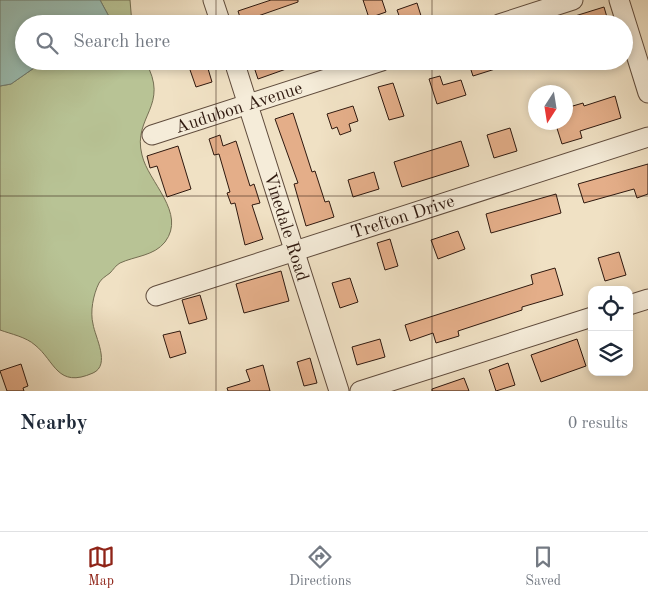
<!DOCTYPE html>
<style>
:root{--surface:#fff;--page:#f6f6f7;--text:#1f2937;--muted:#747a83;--line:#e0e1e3;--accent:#8f2418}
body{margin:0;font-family:"Old Standard TT",serif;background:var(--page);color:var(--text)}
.controls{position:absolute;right:15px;bottom:15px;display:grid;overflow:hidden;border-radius:10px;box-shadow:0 2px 8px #0003}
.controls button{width:45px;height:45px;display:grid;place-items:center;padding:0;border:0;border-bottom:1px solid var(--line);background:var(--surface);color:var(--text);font:25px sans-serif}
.compass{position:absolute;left:528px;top:85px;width:45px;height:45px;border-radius:50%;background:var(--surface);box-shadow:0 2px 8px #0003;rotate:192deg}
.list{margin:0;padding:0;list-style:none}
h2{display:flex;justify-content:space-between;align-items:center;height:65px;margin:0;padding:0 20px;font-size:21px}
h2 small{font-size:16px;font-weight:400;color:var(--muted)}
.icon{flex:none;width:28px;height:28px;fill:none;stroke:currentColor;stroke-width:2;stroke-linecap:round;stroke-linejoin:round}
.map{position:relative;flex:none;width:648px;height:391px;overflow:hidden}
.search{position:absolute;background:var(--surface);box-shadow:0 2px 8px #0003;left:15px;right:15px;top:15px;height:55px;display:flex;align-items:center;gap:12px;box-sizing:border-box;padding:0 18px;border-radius:28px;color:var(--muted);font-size:19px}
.sheet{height:140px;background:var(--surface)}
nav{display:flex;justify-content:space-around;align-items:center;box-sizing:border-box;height:70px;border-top:1px solid var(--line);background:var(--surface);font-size:14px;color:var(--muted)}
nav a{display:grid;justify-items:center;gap:2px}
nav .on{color:var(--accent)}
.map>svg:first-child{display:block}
</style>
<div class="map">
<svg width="648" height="391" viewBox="0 0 648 391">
<rect width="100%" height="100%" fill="#f0e1c4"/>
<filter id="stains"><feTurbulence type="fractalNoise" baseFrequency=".004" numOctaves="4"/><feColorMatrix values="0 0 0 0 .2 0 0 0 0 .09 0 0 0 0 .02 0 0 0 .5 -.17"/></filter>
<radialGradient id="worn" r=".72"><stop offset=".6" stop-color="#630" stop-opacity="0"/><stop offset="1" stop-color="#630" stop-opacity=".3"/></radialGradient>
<g fill="#b8c395" stroke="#746e52">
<path d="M100 0H130L132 24H113Z"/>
<path d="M44 61H145C171 106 132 116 142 155 148 182 187 213 165 242 154 256 135 256 120 263 116 265 113 270 110 273 106 276 101 279 99 283 93 295 90 312 93 324 95 337 111 365 93 373 57 389 55 361 35 345 26 337 11 334 0 330V86L11 84Z"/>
</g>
<path fill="#9abeb3" stroke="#6f7c71" d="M0 0H100L113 24H24V61H44L11 84 0 86Z"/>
<g fill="#e4ae89" stroke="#2f190f">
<path d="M271 0H298V2L258 16 259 18 242 24 238 11Z"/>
<path d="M363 0H382L386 12 369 18Z"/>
<path d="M417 3 422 19 402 24 397 10Z"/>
<path d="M604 7 609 24H559V21Z"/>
<path d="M252 61H303V63L258 79Z"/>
<path d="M468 61H511V64L473 76Z"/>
<path d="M206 62 212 82 196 87 189 67Z"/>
<path d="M440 76 443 85 461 80 466 95 437 104 429 79Z"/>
<path d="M393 83 404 116 389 120 378 87Z"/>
<path d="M615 96 621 118 580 131 582 138 562 144 555 122H566V108L583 103 584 106Z"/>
<path d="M353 106 358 121 349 124 351 131 340 135 337 127 332 129 327 114Z"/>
<path d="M293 113 312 172 315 171 325 202 329 201 334 217 306 226 294 184 298 183 275 119Z"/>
<path d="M510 128 517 151 494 158 487 135Z"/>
<path d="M220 135 223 146 236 141 250 186 254 184 260 203 252 205 263 239 245 245 235 203 231 204 227 193 230 192 219 154 214 155 209 139Z"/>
<path d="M461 141 469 166 402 187 394 162Z"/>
<path d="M178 146 191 189 167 197 157 166 150 168 147 156Z"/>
<path d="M648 164V194L637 198 634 189 584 203 578 184Z"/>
<path d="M374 172 379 189 353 197 348 180Z"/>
<path d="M556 194 561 213 491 233 486 214Z"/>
<path d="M458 231 465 249 438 259 431 240Z"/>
<path d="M390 239 398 266 385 270 377 243Z"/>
<path d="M619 252 626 275 605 281 598 258Z"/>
<path d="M555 268 563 295 522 307V310L458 331 459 336 436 343 433 333 410 341 405 325 533 284 531 275Z"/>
<path d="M281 271 289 301 244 313 236 284Z"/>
<path d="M350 278 358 302 340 308 332 283Z"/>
<path d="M200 295 207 319 189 324 182 300Z"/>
<path d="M180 331 186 353 170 358 163 335Z"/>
<path d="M380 339 385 357 357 365 352 347Z"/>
<path d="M577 339 586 366 541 382 531 355Z"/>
<path d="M310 358 317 383 304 386 297 362Z"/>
<path d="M508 363 515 385 496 391 489 370Z"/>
<path d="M21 364 28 386 23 388 24 391H7L0 371Z"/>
<path d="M263 365 270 391H228L227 388 250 381 246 370Z"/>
<path d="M464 378 469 391H432V389Z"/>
</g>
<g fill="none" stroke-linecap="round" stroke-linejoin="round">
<g stroke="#5f4b3c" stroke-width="21">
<g id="minor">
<path d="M213 0 221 24"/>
<path d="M619 0 648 93"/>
<path d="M499 24 573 0"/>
<path id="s1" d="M234 61 339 391"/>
<path id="s2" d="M152 135 382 61"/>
<path id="s3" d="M156 296 648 137"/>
<path d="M629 305 648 299"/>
<path d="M360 391 592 317"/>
</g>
</g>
<use href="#minor" stroke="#f5ecd9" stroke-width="19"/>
</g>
<path fill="none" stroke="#2f190f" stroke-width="1" stroke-opacity="0.55" d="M216 0V24M432 0V24M216 61V391M432 61V391M0 196H648"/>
<g text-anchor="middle" stroke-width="4.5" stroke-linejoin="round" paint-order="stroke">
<g font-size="18" fill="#2f190f" stroke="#f5ecd9">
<text dy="6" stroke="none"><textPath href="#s2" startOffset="91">Audubon Avenue</textPath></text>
<text dy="6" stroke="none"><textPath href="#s3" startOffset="259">Trefton Drive</textPath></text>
<text dy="6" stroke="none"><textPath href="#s1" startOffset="174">Vinedale Road</textPath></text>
</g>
</g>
<rect width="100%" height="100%" filter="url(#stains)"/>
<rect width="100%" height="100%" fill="url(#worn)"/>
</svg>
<div class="controls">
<button><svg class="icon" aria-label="locate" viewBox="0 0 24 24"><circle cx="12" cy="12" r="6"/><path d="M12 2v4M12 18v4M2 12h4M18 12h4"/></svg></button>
<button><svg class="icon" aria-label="layers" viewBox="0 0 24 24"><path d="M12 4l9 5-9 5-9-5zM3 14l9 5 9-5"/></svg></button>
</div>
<svg class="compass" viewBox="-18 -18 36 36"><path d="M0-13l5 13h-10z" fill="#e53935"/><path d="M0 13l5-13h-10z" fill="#747a83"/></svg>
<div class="search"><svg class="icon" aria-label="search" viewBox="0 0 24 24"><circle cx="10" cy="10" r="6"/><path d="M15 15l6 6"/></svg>Search here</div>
</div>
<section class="sheet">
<h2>Nearby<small>0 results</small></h2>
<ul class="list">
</ul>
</section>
<nav>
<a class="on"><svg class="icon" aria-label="map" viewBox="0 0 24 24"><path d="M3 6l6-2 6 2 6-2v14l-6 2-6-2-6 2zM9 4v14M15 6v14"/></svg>Map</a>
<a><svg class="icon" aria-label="directions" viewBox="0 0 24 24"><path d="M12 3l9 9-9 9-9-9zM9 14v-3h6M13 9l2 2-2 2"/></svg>Directions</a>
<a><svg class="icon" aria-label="saved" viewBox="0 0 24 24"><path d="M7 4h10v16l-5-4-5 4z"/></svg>Saved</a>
</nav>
